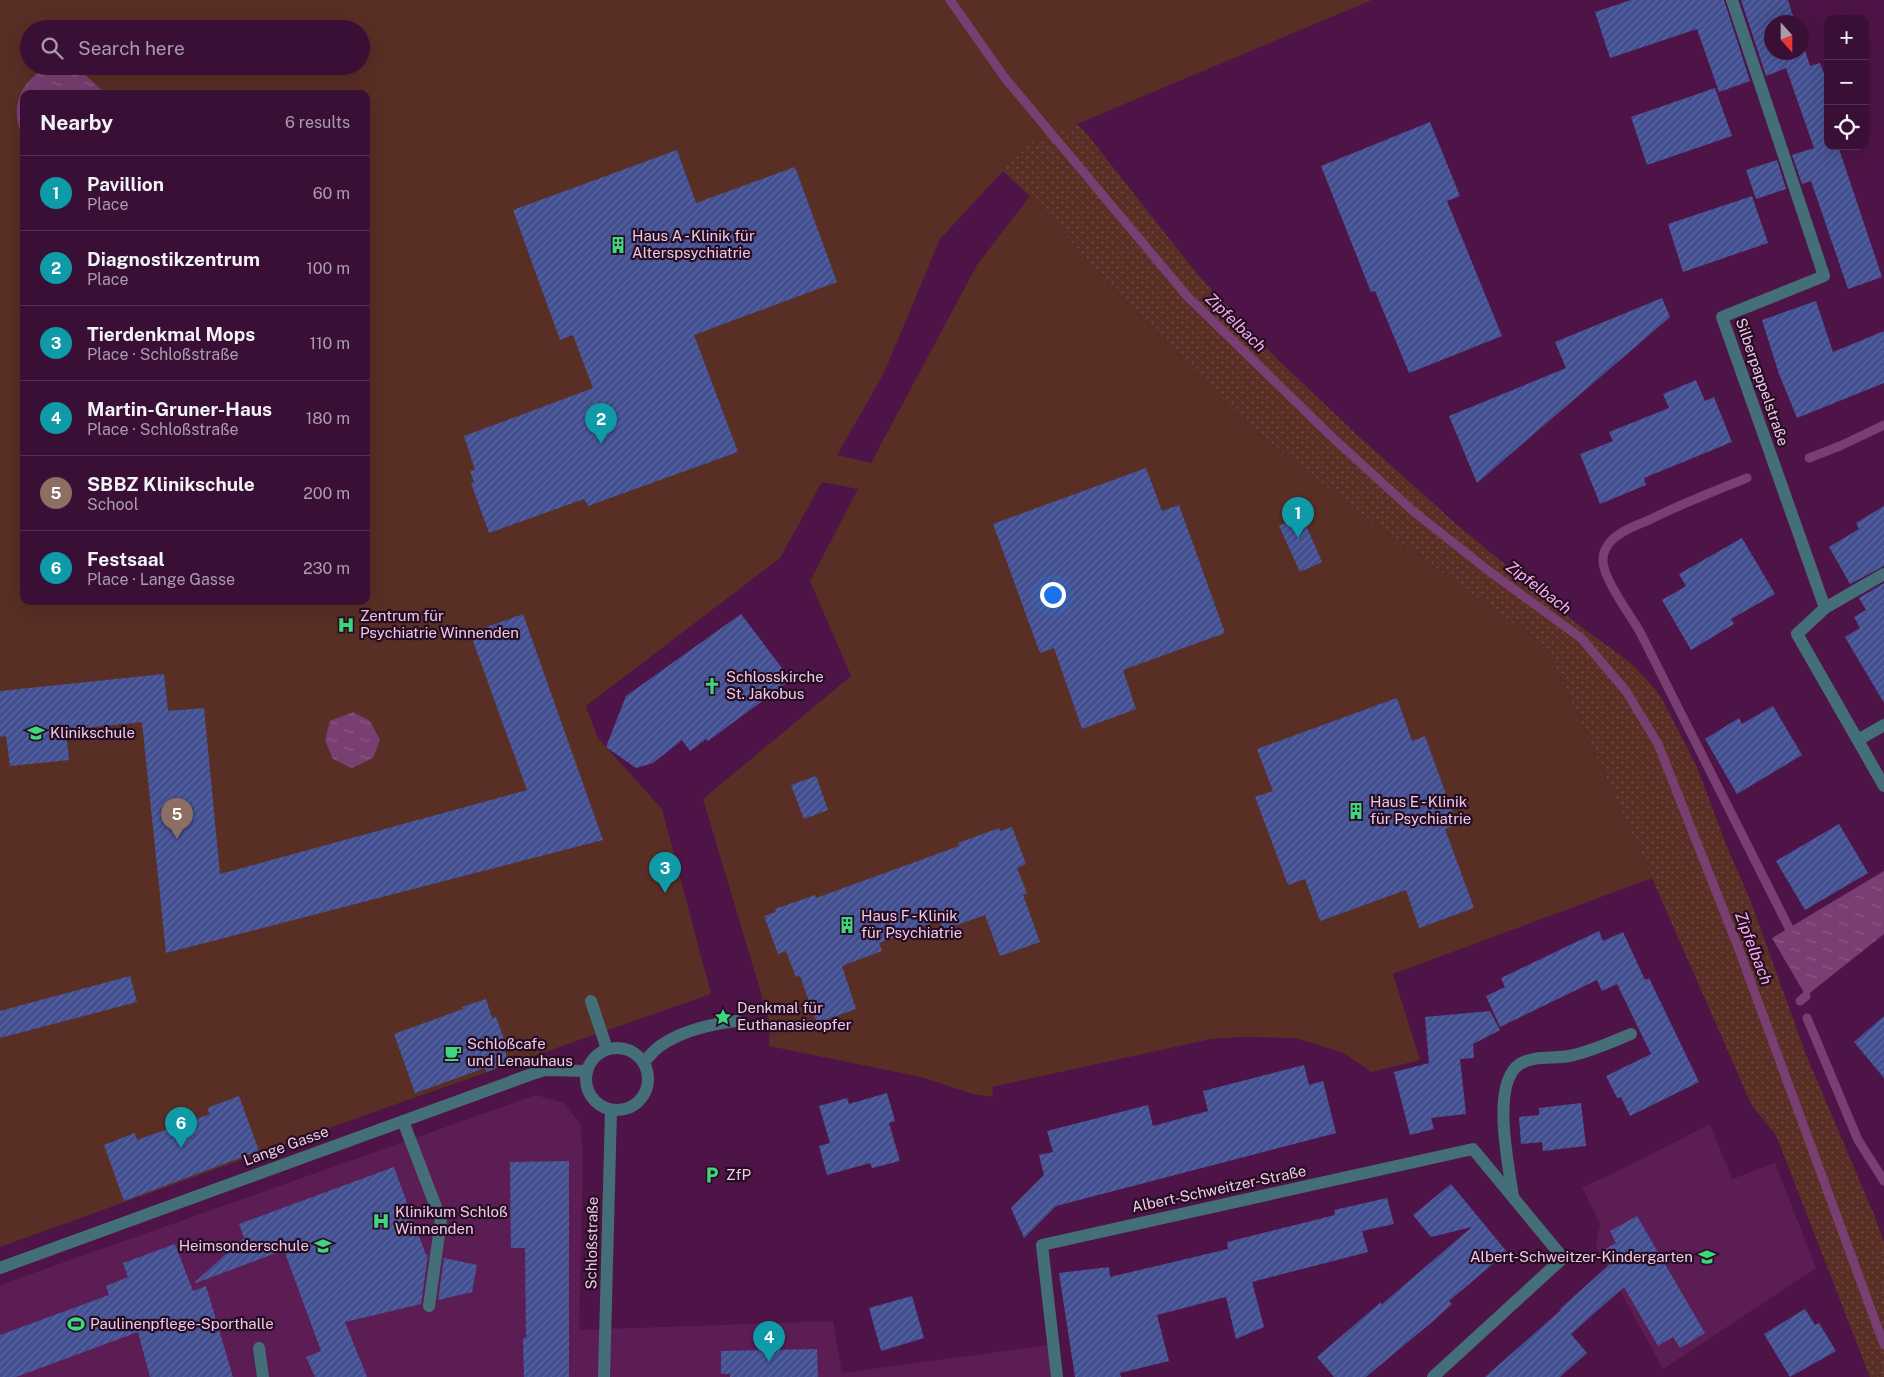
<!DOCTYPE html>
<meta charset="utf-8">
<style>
:root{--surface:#3a0f35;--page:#41183d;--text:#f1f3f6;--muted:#ab9cad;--line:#542f50;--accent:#3ed77d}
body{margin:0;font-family:"Public Sans",sans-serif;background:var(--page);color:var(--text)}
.controls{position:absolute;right:15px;top:15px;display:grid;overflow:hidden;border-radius:10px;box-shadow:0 5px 20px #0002}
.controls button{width:45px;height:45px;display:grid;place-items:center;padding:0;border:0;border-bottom:1px solid var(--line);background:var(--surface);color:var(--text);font:25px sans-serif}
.compass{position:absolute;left:1764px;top:15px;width:45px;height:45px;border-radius:50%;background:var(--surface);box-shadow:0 5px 20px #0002;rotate:159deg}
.you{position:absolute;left:1052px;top:594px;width:18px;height:18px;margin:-12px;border:4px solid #fff;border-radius:50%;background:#1a73e8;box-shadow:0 0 0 8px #1a73e833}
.badge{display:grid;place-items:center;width:32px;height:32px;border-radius:50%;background:var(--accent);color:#fff;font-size:16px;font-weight:700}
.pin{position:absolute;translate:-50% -41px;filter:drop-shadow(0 1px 2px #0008)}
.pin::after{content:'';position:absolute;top:26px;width:18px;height:15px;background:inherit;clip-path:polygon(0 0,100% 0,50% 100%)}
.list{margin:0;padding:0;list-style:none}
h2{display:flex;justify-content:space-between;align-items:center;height:65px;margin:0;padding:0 20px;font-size:21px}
h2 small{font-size:16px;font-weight:400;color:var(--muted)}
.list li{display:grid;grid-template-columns:32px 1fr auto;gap:15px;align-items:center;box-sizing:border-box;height:75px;padding:0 20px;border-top:1px solid var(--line)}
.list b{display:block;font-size:19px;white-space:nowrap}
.list p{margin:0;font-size:16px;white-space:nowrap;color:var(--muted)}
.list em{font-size:16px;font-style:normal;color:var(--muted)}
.icon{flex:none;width:28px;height:28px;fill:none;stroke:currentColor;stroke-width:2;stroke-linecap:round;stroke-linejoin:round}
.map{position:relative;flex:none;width:1884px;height:1377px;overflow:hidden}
.search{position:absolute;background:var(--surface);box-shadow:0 5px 20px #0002;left:20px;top:20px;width:350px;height:55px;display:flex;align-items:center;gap:12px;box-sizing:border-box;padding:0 18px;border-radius:28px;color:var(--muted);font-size:19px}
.panel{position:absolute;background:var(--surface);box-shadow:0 5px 20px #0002;left:20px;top:90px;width:350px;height:515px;border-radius:10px}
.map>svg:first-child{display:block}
</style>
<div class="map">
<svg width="1884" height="1377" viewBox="0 0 1884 1377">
<defs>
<pattern id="grass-dots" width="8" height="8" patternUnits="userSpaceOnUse" patternTransform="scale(1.25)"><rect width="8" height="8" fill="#592e25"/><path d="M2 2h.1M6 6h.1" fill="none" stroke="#714b45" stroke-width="1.8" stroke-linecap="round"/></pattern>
<pattern id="water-ripples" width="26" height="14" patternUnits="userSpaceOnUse" patternTransform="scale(1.25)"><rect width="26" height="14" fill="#7a3f72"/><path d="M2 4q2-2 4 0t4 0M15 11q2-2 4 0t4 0" fill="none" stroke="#8d5986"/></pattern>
<pattern id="building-hatch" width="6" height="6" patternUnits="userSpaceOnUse" patternTransform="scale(1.25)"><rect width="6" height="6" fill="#424f90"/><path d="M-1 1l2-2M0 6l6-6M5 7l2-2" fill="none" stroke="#5e67a0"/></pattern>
</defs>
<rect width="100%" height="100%" fill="#4e1447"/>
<g fill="#5c1d55">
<path d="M536 1095 563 1103 580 1123 583 1157 579 1330 833 1321 842 1373 1050 1345 1053 1377H0V1285Z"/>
<path d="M1710 1124 1732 1179 1775 1163 1816 1268 1663 1369 1596 1246 1600 1224 1582 1187 1610 1175Z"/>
</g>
<path fill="url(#grass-dots)" d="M867 47 1039 86 1087 134 1198 275 1277 359 1356 434 1455 523 1576 623 1631 663 1650 683 1661 697 1697 767 1727 847 1751 902 1805 1052 1875 1217 1884 1243V1377H1870L1776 1135 1752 1106 1652 878 1547 648 1373 523 1241 420 1134 311 1030 196Z"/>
<path fill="#592e25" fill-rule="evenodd" d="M0 0H1372L1027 145 940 239 884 373 837 455 871 463 977 265 1030 196 1134 311 1241 420 1373 523 1547 648 1652 878 1393 974 1420 1060 1371 1072 1344 1053 1296 1038 1239 1037 1211 1039 992 1087 993 1097 973 1094 921 1077 769 1046 770 1023 703 799 851 676 810 581 858 489 822 482 780 558 586 706 598 738 662 809 711 994 388 1107 0 1247ZM29 29H361V66H29ZM24 94H366V601H24Z"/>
<g fill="url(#water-ripples)">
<path d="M64 67 81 71 106 94H24V137C8 113 20 77 48 69 53 67 59 67 64 67Z"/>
<path d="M353 712 370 721 380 740 373 758 352 768 333 759 325 740 330 721Z"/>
<path d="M1884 871V934L1806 996 1772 938Z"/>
</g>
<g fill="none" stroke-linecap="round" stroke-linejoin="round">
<g stroke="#7a3f72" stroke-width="9">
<path d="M950 0 1005 78 1187 296 1331 436 1413 511 1489 571 1581 638 1626 691 1658 744 1738 947 1884 1345"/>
<path d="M1809 458 1840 446 1884 425"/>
<path d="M1747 478C1714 491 1681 504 1649 520 1637 525 1622 530 1612 540 1607 545 1603 552 1603 560 1602 577 1630 615 1639 630L1789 928"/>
<path d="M1800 1001 1806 996"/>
<path d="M1807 1018 1858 1140 1884 1181"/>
</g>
</g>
<g fill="url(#building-hatch)">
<path d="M1631 0H1724L1750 81 1719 92 1697 29 1610 58 1595 12Z"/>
<path d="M1741 0H1788L1795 22H1772V52H1802V41L1810 66 1820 63 1828 84V146H1838L1882 277 1848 289 1811 181 1802 184 1792 155 1814 148 1786 68 1766 76Z"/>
<path d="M1715 88 1732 136 1647 165 1631 117Z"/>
<path d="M1430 122 1460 196 1447 201 1502 336 1409 373 1375 291 1371 292 1321 166Z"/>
<path d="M677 150 696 203 795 167 837 282 694 335 738 452 588 506 584 499 489 533 471 483 474 482 470 471 475 470 464 436 593 388 573 335 560 340 513 210Z"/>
<path d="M1777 160 1786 189 1756 199 1746 170Z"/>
<path d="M1752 196 1768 243 1683 272 1668 224Z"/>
<path d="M1662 298 1670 317 1477 483 1449 416 1566 368 1555 342Z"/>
<path d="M1816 301 1833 352 1884 331V383L1797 418 1779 374 1762 320Z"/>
<path d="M1696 380 1705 401 1714 397 1732 442 1644 478 1646 485 1600 504 1580 454 1613 441 1609 432 1669 408 1663 394Z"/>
<path d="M1146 468 1162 511 1179 505 1225 633 1123 670 1136 709 1082 729 1054 648 1040 653 993 524Z"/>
<path d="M1884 506V566L1850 584 1829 547 1859 529 1856 523Z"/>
<path d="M1302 516 1322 562 1300 572 1279 526Z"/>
<path d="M1742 538 1775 594 1731 619 1734 624 1691 650 1662 600 1686 586 1679 574Z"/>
<path d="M1884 583V703L1845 637 1860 628 1854 617 1866 610 1859 598Z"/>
<path d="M523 614 603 840 166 953 142 722 66 730 69 760 10 766 6 736 0 737V691L164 674 168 711 204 708 220 874 527 790 470 633Z"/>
<path d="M741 614 791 680 708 741 706 739 690 751 682 740 653 763 636 768 606 747 626 696Z"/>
<path d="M1397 698 1412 741 1425 736 1457 825 1445 829 1474 908 1419 928 1406 890 1320 921 1305 879 1288 885 1255 797 1273 791 1257 749Z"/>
<path d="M1773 706 1802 755 1737 794 1705 739 1739 718 1742 724Z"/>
<path d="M816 776 828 810 804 819 791 785Z"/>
<path d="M1839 824 1868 873 1805 910 1776 861Z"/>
<path d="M1012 827 1026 864 1017 868 1027 893 1023 895 1040 942 1000 956 985 915 943 930 940 920 879 943 882 951 842 966 856 1009 817 1023 800 976 796 977 786 951 778 954 764 916 776 912 775 909 815 895 816 898 959 846 958 843 999 828 1000 831Z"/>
<path d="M1599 931 1603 941 1623 932 1645 980 1649 978 1699 1082 1630 1116 1621 1097 1617 1098 1606 1076 1651 1054 1617 984 1602 991 1597 980 1500 1027 1486 996 1505 987 1501 978Z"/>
<path d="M130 976 137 1002 0 1038V1011Z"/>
<path d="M486 999 492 1018 496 1017 505 1042 502 1043 509 1063 486 1072 485 1068 415 1093 394 1034 463 1009 462 1007Z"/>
<path d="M1490 1011 1500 1030 1473 1044 1474 1058 1460 1059 1466 1114 1431 1118 1434 1129 1410 1135 1394 1072 1429 1063 1425 1017Z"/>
<path d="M1884 1016V1078L1854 1042Z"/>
<path d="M1304 1065 1309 1085 1323 1081 1336 1133 1056 1206 1024 1238 1011 1208 1044 1175 1039 1155 1053 1152 1047 1131 1148 1105 1153 1126 1208 1111 1203 1091Z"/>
<path d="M887 1093 895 1121 889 1123 900 1161 872 1168 870 1163 827 1175 819 1146 830 1143 819 1106 847 1098 849 1104Z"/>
<path d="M239 1096 259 1151 124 1201 104 1145 135 1133 137 1140 210 1114 207 1108Z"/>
<path d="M1581 1103 1586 1146 1543 1151 1542 1142 1521 1144 1519 1117 1539 1115V1108Z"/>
<path d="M569 1161V1377H524L523 1338H526L525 1248H511L510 1162Z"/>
<path d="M394 1167 426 1255H428L421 1304 345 1322 367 1377H315L306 1357 321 1351 284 1250 196 1283 195 1282 244 1238 239 1224Z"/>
<path d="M1451 1184 1507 1252 1449 1301 1452 1304 1432 1322 1366 1377H1334L1317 1357 1381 1302V1305L1472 1227 1431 1237 1413 1215Z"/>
<path d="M1387 1198 1394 1224 1362 1231 1368 1252 1252 1282 1264 1327 1236 1339 1226 1297 1157 1315 1169 1361 1120 1373 1121 1377H1075L1059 1273 1109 1267 1110 1277 1228 1249 1227 1242 1335 1215 1334 1210Z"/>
<path d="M1637 1216 1705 1333 1680 1348 1673 1337 1658 1346 1624 1287 1571 1334 1587 1353 1560 1377H1485L1561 1310 1560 1309 1610 1264 1602 1251 1616 1243 1610 1231Z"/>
<path d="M175 1244 193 1291 206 1286 233 1377H150L138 1332 16 1377H0V1335L109 1295 106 1286 128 1277 123 1263Z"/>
<path d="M444 1258 477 1265 472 1292 438 1300Z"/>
<path d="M912 1296 924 1338 881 1351 869 1308Z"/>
<path d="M1805 1309 1815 1325 1819 1323 1836 1351 1790 1377 1764 1334Z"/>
<path d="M817 1349 818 1377H730V1374H721V1351Z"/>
</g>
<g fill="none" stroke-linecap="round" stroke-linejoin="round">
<g stroke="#456f78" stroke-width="12">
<path d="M1732 0 1824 276 1722 317 1825 608 1797 634 1884 786"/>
<path d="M1825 608 1884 574"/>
<path d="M1858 740 1884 725"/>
<path d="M591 1001 607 1049"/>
<circle cx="617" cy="1079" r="31"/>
<path d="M644 1062C649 1057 654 1050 660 1046 683 1030 710 1024 737 1021"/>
<path d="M403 1121 441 1220 429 1306"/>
<path d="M1513 1197C1509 1166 1490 1083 1520 1064 1535 1055 1554 1059 1569 1056 1590 1052 1611 1042 1631 1034"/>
<path d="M0 1268 532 1074 545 1070 587 1071"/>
<path d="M259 1348 263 1377"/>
<path d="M604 1377 611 1110"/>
<path d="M1057 1377 1042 1245 1473 1149 1563 1258 1433 1377"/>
</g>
</g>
<defs>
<g id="building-bare" transform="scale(1.35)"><path d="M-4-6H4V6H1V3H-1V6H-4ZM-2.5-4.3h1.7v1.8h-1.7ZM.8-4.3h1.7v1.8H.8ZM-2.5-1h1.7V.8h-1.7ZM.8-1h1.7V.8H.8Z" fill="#3ed77d" stroke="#260d23" stroke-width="2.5" paint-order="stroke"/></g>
<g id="hospital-bare" transform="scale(1.35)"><path d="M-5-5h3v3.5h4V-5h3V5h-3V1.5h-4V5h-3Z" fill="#3ed77d" stroke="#260d23" stroke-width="2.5" paint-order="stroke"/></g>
<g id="church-bare" transform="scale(1.35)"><path d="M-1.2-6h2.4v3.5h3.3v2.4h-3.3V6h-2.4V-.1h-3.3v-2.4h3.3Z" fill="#3ed77d" stroke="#260d23" stroke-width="2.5" paint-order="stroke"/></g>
<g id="school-bare" transform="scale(1.35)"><path d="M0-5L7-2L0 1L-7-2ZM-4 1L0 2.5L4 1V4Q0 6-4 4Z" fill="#3ed77d" stroke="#260d23" stroke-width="2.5" paint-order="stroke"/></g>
<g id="sight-bare" transform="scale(1.35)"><path d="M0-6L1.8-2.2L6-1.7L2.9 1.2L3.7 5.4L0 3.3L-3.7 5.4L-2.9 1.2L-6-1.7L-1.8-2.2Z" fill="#3ed77d" stroke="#260d23" stroke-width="2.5" paint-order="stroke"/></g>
<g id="cafe-bare" transform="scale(1.35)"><path d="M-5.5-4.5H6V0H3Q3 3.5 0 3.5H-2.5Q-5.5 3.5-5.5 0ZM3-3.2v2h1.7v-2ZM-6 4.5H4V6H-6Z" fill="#3ed77d" stroke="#260d23" stroke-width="2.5" paint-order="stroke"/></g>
<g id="parking-bare" transform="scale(1.35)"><path d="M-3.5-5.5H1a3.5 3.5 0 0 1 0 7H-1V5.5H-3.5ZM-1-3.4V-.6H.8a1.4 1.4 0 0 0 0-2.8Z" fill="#3ed77d" stroke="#260d23" stroke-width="2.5" paint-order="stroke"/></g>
<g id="stadium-bare" transform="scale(1.35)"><path d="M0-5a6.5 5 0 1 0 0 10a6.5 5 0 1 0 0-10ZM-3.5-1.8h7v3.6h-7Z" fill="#3ed77d" stroke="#260d23" stroke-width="2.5" paint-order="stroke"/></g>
</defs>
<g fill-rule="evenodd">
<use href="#building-bare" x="618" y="245"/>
<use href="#hospital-bare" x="346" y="625"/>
<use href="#church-bare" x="712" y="686"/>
<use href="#school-bare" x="36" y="733"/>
<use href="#building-bare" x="1356" y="811"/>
<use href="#building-bare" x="847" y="925"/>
<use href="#sight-bare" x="723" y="1017"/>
<use href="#cafe-bare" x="453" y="1053"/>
<use href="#parking-bare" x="712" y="1175"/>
<use href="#hospital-bare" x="381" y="1221"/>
<use href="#school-bare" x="323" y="1246"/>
<use href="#school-bare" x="1707" y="1257"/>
<use href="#stadium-bare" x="76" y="1324"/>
</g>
<g text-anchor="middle" stroke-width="4.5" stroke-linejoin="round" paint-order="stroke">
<g font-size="15" fill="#edcae6" stroke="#260d23" text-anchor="start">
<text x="632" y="241">Haus A - Klinik für<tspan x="632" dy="17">Alterspsychiatrie</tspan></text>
<text x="360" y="621">Zentrum für<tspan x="360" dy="17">Psychiatrie Winnenden</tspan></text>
<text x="726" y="682">Schlosskirche<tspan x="726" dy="17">St. Jakobus</tspan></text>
<text x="50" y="738">Klinikschule</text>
<text x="1370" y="807">Haus E - Klinik<tspan x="1370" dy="17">für Psychiatrie</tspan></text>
<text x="861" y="921">Haus F - Klinik<tspan x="861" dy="17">für Psychiatrie</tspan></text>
<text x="737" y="1013">Denkmal für<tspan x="737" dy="17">Euthanasieopfer</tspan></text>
<text x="467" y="1049">Schloßcafe<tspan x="467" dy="17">und Lenauhaus</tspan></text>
<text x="726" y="1180">ZfP</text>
<text x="395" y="1217">Klinikum Schloß<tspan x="395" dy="17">Winnenden</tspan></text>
<text x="309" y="1251" text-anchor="end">Heimsonderschule</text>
<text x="1693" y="1262" text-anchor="end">Albert-Schweitzer-Kindergarten</text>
<text x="90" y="1329">Paulinenpflege-Sporthalle</text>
</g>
<g font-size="15" fill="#edcae6" stroke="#260d23">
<text transform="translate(1762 382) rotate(71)" y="5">Silberpappelstraße</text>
<text transform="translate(286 1146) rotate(-20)" y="5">Lange Gasse</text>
<text transform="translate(1219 1189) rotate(-12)" y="5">Albert-Schweitzer-Straße</text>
<text transform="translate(592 1243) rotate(-89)" y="5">Schloßstraße</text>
</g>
<g font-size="16" font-style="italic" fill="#f7b1ea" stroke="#260d23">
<text transform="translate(1236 322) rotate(44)" y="6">Zipfelbach</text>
<text transform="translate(1539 587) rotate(37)" y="6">Zipfelbach</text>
<text transform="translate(1754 948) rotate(69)" y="6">Zipfelbach</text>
</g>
</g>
</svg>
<div class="controls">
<button>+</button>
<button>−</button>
<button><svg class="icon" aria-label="locate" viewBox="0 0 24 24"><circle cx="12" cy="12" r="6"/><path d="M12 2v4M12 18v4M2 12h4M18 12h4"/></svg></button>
</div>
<svg class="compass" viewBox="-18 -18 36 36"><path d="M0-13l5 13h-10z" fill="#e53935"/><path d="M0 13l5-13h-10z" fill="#ab9cad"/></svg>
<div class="you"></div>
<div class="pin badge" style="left:1298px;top:538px;background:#0f9aa8">1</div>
<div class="pin badge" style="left:601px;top:444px;background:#0f9aa8">2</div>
<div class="pin badge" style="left:665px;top:893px;background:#0f9aa8">3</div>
<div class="pin badge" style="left:769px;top:1362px;background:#0f9aa8">4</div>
<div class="pin badge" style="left:177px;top:839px;background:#8d6e63">5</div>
<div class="pin badge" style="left:181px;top:1148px;background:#0f9aa8">6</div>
<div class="search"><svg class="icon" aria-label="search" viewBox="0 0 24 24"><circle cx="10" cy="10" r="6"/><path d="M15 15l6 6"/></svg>Search here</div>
<section class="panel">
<h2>Nearby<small>6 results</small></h2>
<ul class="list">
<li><span class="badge" style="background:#0f9aa8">1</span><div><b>Pavillion</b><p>Place</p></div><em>60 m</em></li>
<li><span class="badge" style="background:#0f9aa8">2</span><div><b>Diagnostikzentrum</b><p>Place</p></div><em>100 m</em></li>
<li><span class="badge" style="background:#0f9aa8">3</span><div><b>Tierdenkmal Mops</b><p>Place · Schloßstraße</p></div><em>110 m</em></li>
<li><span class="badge" style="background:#0f9aa8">4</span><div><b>Martin-Gruner-Haus</b><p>Place · Schloßstraße</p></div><em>180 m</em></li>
<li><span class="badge" style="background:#8d6e63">5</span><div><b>SBBZ Klinikschule</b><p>School</p></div><em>200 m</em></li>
<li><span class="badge" style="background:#0f9aa8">6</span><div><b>Festsaal</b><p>Place · Lange Gasse</p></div><em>230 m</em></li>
</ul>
</section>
</div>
